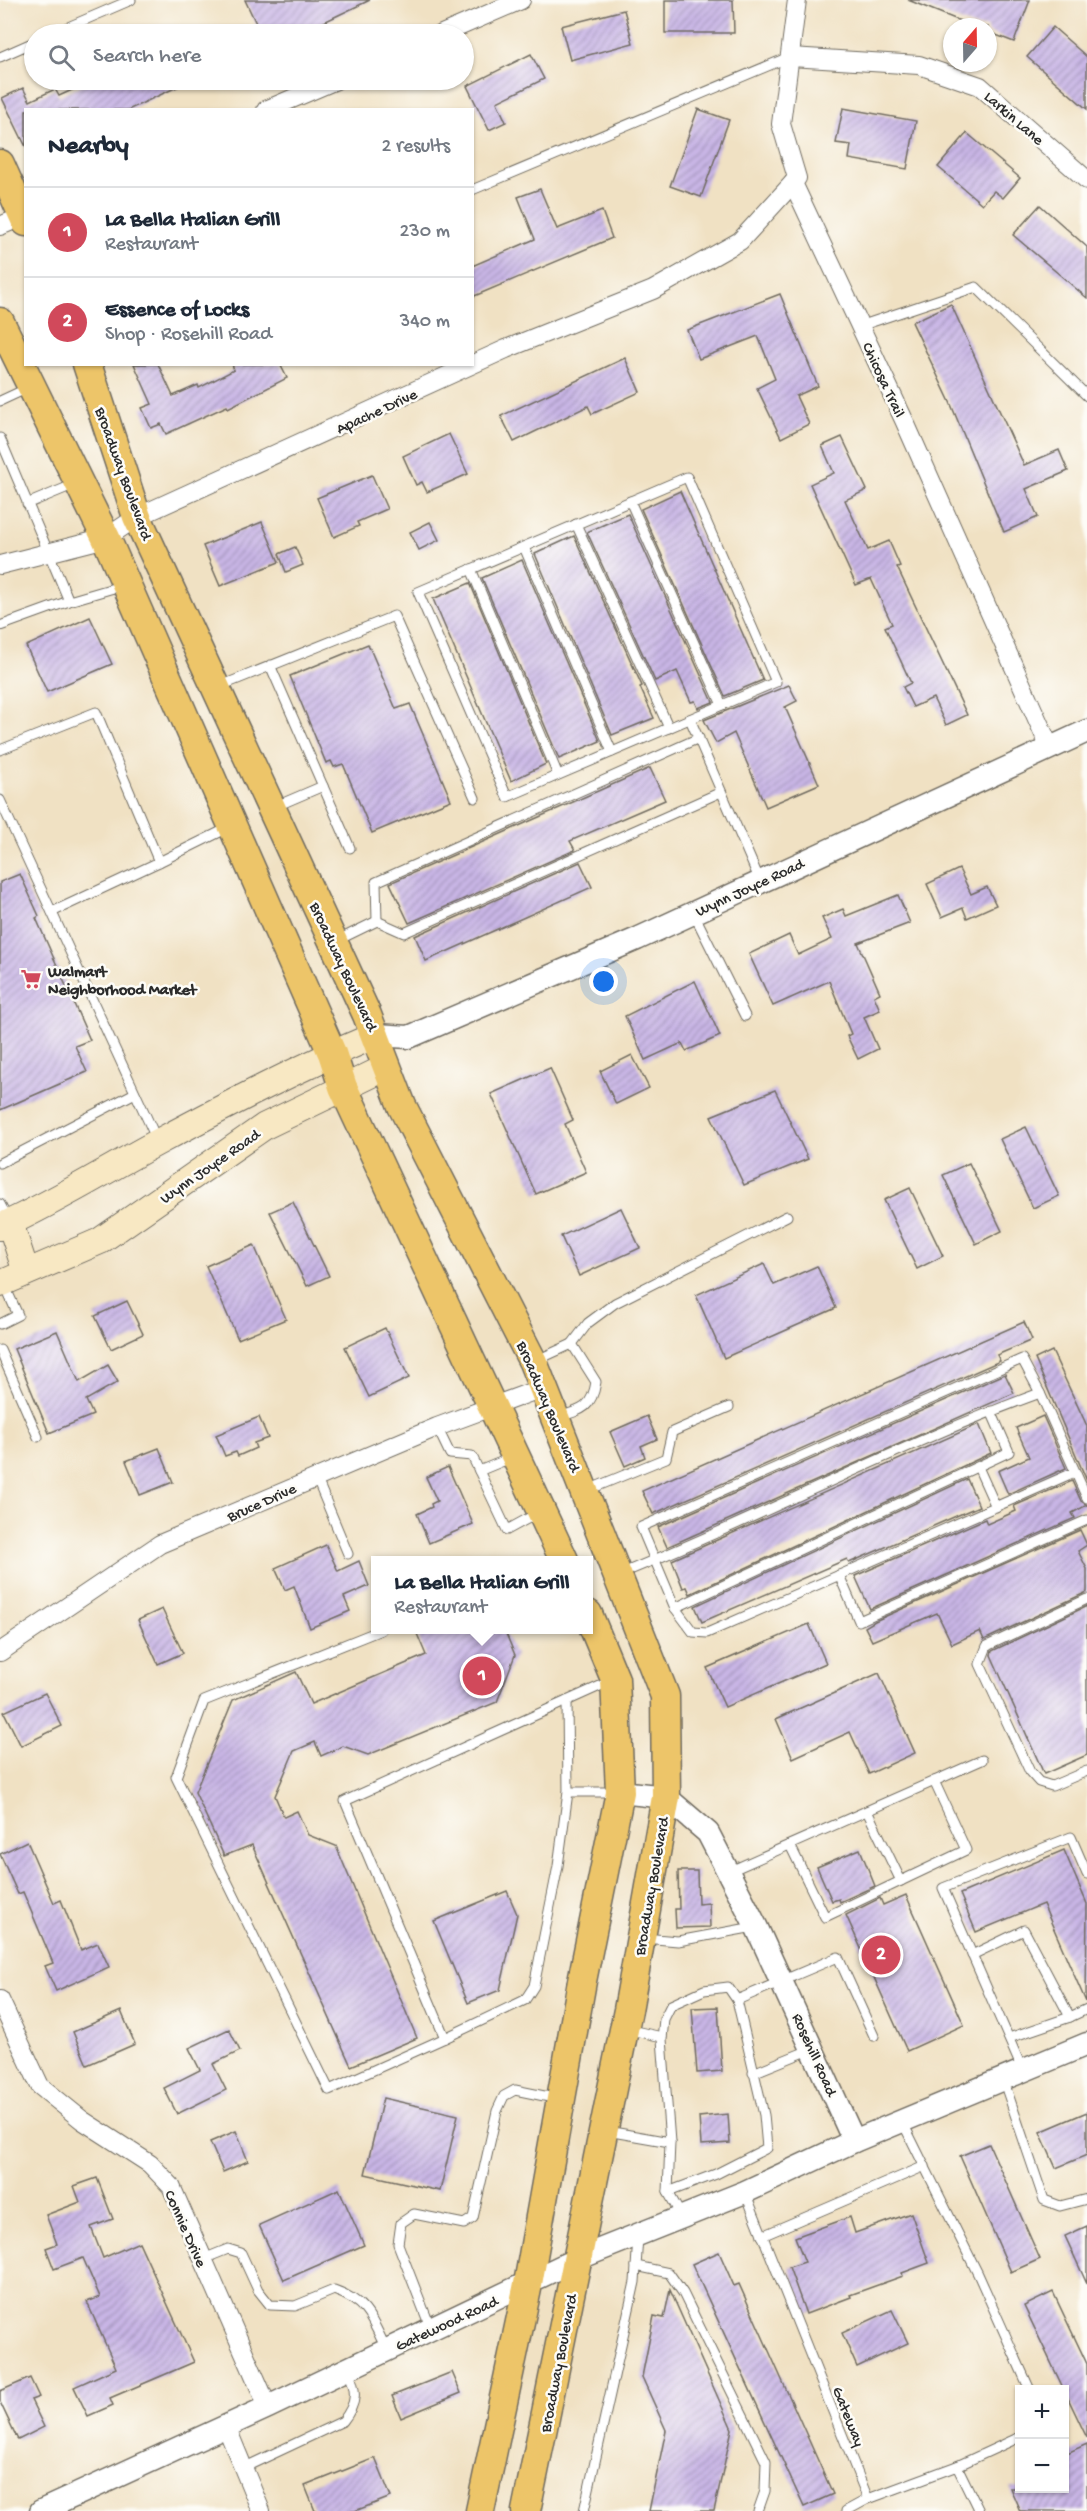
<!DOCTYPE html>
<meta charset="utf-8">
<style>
:root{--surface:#fff;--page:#f6f6f7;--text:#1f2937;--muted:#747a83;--line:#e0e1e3;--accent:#d1495b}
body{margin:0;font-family:"Gochi Hand",sans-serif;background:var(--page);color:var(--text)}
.controls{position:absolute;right:18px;bottom:18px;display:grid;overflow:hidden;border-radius:0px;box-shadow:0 2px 4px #0004}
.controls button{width:54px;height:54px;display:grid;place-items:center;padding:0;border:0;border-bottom:2px solid var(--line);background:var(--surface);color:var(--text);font:30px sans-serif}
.compass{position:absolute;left:943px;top:18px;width:54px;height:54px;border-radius:50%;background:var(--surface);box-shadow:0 2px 4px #0004;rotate:20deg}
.you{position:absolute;left:604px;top:982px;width:21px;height:21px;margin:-15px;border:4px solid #fff;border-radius:50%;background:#1a73e8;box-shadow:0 0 0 9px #1a73e833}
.badge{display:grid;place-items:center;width:39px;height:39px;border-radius:50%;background:var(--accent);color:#fff;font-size:20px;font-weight:700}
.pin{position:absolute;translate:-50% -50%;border:3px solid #fff;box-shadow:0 2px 6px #0006}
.popup{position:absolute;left:371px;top:1556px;width:222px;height:78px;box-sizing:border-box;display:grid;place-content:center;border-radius:0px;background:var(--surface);filter:drop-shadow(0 2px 4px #0005);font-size:20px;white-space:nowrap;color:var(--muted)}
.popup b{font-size:22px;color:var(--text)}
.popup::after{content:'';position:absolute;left:50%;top:100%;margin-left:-12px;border:12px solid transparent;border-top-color:var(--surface)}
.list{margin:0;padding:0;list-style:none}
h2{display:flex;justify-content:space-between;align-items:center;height:78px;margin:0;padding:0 24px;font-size:26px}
h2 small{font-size:20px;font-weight:400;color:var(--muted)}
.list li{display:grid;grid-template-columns:39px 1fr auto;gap:18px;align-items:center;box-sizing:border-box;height:90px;padding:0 24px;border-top:2px solid var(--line)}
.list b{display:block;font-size:22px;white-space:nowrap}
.list p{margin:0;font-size:20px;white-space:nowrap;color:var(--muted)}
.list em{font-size:20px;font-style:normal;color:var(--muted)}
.icon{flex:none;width:33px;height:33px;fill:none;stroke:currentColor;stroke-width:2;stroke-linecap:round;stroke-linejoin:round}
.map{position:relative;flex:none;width:1087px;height:2511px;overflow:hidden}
.search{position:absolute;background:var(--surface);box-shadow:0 2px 4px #0004;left:24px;top:24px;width:450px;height:66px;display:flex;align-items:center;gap:15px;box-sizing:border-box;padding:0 21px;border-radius:33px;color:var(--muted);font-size:22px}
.panel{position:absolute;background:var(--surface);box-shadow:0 2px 4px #0004;left:24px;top:108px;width:450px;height:258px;border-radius:0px}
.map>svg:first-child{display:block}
</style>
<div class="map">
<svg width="1087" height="2511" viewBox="0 0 1087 2511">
<defs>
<pattern id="building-hatch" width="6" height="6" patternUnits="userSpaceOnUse" patternTransform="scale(1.5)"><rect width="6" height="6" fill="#c9b6e6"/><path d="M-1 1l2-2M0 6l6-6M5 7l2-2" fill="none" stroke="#a394bb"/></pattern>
</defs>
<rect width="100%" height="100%" fill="#fdfcf7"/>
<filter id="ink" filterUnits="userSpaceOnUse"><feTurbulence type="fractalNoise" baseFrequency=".0167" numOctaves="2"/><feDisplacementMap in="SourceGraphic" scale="12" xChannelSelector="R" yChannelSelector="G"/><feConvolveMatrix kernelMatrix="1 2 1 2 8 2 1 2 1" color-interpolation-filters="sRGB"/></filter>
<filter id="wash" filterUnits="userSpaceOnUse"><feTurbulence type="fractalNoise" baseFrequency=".008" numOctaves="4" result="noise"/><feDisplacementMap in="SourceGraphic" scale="24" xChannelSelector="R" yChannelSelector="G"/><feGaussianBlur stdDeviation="1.35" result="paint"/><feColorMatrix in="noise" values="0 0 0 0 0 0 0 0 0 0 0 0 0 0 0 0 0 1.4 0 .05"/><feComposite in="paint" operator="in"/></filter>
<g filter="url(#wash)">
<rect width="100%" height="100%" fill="#f0e1c3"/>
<g id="blocks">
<g fill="url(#building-hatch)">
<path d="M245 0H370L299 34H261Z"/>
<path d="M665 0H733L734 33H665Z"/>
<path d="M908 0H1030L1014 42 988 32V27H975Z"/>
<path d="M624 10 633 43 570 60 561 26Z"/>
<path d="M1053 27 1087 57V109L1027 57Z"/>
<path d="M531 54 544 79 497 102 506 122 489 130 467 86Z"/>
<path d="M94 80H192L128 110H26V147L2 98 23 88 30 101 55 89 59 96Z"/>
<path d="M843 108 916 121 907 169 849 159 851 145 836 143Z"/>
<path d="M698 109 729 120 701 197 670 186Z"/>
<path d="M967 133 1020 178 1003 198 994 191 982 204 938 167Z"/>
<path d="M540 189 557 229 602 211 612 238 472 297V266L535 239 518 197Z"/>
<path d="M1040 205 1087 247V298L1013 235Z"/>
<path d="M780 294 818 386 796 396 809 424 781 438 757 388 775 379 758 336 699 359 687 330Z"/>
<path d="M951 304 1024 465 1059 450 1068 471 1026 489 1038 517 1004 532 950 402 912 322Z"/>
<path d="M625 358 640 392 592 414 588 406 514 442 501 416Z"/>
<path d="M134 364H158L173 396 198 385 199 388 234 370 232 364H280L287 378 228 408 227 406 166 434 161 424 151 428 142 408 152 404Z"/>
<path d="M449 434 468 474 427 492 422 482 416 485 403 456Z"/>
<path d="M842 437 867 490 845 500 868 550 889 541 900 566 897 567 967 715 946 725 933 698 913 707 903 687 911 683 885 627 892 624 871 579 856 585 810 484 834 473 822 446Z"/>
<path d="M372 475 387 509 357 522 359 526 334 537 317 498Z"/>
<path d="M680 491 763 680 725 696 641 509Z"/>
<path d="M628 514 713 702 698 708 695 701 691 702 677 671 655 681 587 532Z"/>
<path d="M262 522 279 562 220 586 203 546Z"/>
<path d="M430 522 439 540 419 550 410 532Z"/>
<path d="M574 536 642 686 640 687 654 718 612 735 535 554Z"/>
<path d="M295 547 303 565 286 572 279 554Z"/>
<path d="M522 560 600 741 559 759 482 578Z"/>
<path d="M470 583 546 764 511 781 433 599Z"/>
<path d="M90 617 112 664 47 692 26 646Z"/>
<path d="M368 644 396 709 410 704 451 800 372 833 343 764 334 767 331 761 326 763 290 676Z"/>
<path d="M789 685 797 701 785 707 819 784 766 807 734 733 716 743 704 720Z"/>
<path d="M650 768 665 800 570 841 575 850 409 923 390 883Z"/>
<path d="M580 862 592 887 426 961 415 936Z"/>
<path d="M959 869 971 894 987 887 996 905 967 918 963 908 942 917 927 884Z"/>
<path d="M20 874 39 916 36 918 90 1040 75 1046 87 1072 0 1110V882Z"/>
<path d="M898 895 910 923 858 943 880 993 874 996 880 1010 864 1017 878 1049 858 1059 847 1036 851 1034 829 981 773 1006 749 954 789 935 798 955 832 939 822 918 843 909 846 916Z"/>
<path d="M695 981 720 1036 686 1051 682 1043 645 1060 625 1016Z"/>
<path d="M632 1055 649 1088 616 1104 600 1071Z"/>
<path d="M550 1068 573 1120 565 1124 586 1172 536 1194 491 1094Z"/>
<path d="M775 1090 808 1159 744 1185 711 1116Z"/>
<path d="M1026 1127 1059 1196 1033 1208 1000 1139Z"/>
<path d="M969 1163 1002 1231 976 1244 943 1175Z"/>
<path d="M910 1188 943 1256 917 1269 884 1200Z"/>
<path d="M293 1202 329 1276 307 1286 270 1212Z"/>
<path d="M621 1208 640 1248 579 1276 561 1236Z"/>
<path d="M254 1245 286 1319 238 1339 206 1266Z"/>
<path d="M764 1264 774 1285 817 1266 836 1308 724 1358 696 1295Z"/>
<path d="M127 1301 143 1334 111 1349 95 1316Z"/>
<path d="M1024 1322 1032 1340 997 1355 1000 1361 653 1514 642 1491Z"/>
<path d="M385 1328 409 1378 369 1397 345 1347Z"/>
<path d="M57 1331 79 1382 108 1365 118 1382 86 1400 93 1415 49 1433 14 1349Z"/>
<path d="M1052 1351 1087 1426V1481L1035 1359Z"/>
<path d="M1005 1374 1014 1393 667 1547 658 1527Z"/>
<path d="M647 1416 657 1439 641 1446 645 1457 625 1466 610 1432Z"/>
<path d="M1043 1416 1066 1468 1008 1494 998 1471 1029 1457 1016 1428Z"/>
<path d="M259 1417 268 1438 254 1443 256 1448 238 1456 236 1452 225 1456 216 1435Z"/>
<path d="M979 1424 991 1453 690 1594 687 1587 683 1588 672 1560Z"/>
<path d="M159 1448 173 1482 140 1495 126 1461Z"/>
<path d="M448 1467 473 1524 429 1543 417 1514 432 1507 431 1504 437 1501 426 1477Z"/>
<path d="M967 1479 979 1506 849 1563 847 1559 702 1622 695 1606Z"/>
<path d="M1072 1481 1081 1501 1087 1505 1072 1513 1075 1518 870 1609 855 1576 985 1519 987 1524 1016 1511 1014 1506Z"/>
<path d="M1080 1530 1087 1545 1078 1551 1087 1569V1592L984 1640 980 1631 952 1644 937 1613 872 1641 865 1627 875 1621Z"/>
<path d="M326 1545 338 1571 359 1561 369 1586 344 1597 350 1611 310 1628 294 1586 285 1590 275 1568Z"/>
<path d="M1087 1606V1755L1044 1774 991 1655 992 1651Z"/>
<path d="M162 1609 183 1653 158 1664 138 1620Z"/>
<path d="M809 1624 826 1663 725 1707 707 1668Z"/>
<path d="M415 1629H504L515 1655 497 1702 368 1755 343 1746 321 1756 315 1742 294 1751 275 1796 284 1817 297 1811 308 1835 336 1846 417 2038 351 2066 252 1845 224 1856 195 1792 233 1700 296 1672 311 1704 426 1655Z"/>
<path d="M879 1673 915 1753 869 1774 850 1732 793 1758 776 1719Z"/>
<path d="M45 1693 62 1726 21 1746 4 1712Z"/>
<path d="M27 1841 54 1903 61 1900 81 1950 98 1943 109 1967 56 1991 45 1966 53 1963 23 1892 18 1894 0 1854Z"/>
<path d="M860 1849 875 1886 840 1902 839 1899 832 1901 817 1867Z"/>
<path d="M1064 1850 1087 1904 1086 2002 1043 1904 976 1932 960 1894Z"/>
<path d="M678 1871H697L698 1904 709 1903 710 1927 676 1928 675 1909H679Z"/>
<path d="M507 1891 517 1914 500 1990 468 2003 434 1921Z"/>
<path d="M906 1895 964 2025 907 2051 846 1915 880 1898 883 1905Z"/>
<path d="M718 2007 722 2071 697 2073 692 2008Z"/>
<path d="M121 2011 135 2044 87 2065 73 2032Z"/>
<path d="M229 2029 240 2051 213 2064 226 2090 177 2114 164 2088 200 2070 189 2048Z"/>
<path d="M383 2098 458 2115 440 2191 365 2174Z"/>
<path d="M1087 2112V2155L1056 2168 1040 2132Z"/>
<path d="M728 2114 730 2143 701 2145 699 2117Z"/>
<path d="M236 2131 248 2161 223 2172 210 2142Z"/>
<path d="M989 2144 1040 2259 1011 2272 960 2156Z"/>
<path d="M97 2178 113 2219 91 2227 103 2258 139 2242 194 2362 110 2398 113 2405 88 2416 74 2387 116 2368 87 2302 100 2297 83 2258 54 2269 46 2248 57 2244 46 2215 80 2202 74 2186Z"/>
<path d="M339 2189 364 2245 284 2280 259 2225Z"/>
<path d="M911 2213 929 2263 902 2273 903 2276 850 2295 851 2297 806 2314 789 2267 805 2262 795 2237 850 2217 855 2233Z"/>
<path d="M1087 2226V2284L1065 2236Z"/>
<path d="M719 2252 734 2286 739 2284 833 2494 804 2507 692 2264Z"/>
<path d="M670 2290 732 2429 714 2511H649L666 2430 642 2377 654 2316 664 2318Z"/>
<path d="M1053 2292 1087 2364V2438L1024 2306Z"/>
<path d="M892 2310 908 2343 857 2367 842 2333Z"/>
<path d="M452 2372 461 2393 401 2418 392 2396Z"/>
<path d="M30 2378 39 2397 31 2400 44 2427 18 2440 0 2402V2391Z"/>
<path d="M1087 2444V2511H1020L1010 2488H1065V2454Z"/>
<path d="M375 2458 391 2497 355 2511H315L305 2486Z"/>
</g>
</g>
</g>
<g filter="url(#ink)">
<use href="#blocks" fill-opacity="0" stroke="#706b60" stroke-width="1.5"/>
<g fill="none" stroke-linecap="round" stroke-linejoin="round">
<g stroke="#706b60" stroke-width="11">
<g id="service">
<path d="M52 34 131 0"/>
<path d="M0 57 34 42"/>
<path d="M472 190 789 57"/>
<path d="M860 326 976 287 1087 396"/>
<path d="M0 401 28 388"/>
<path d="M0 438 69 601 0 626"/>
<path d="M687 477 776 682 507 797 418 592Z"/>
<path d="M630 501 722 705"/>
<path d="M27 504 75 484"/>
<path d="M576 524 669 728"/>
<path d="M524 547 612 752"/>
<path d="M471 569 558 775"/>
<path d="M69 601 124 585"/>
<path d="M270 665 350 848"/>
<path d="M218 687 394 616 475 798"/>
<path d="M690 719 760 881"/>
<path d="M0 750 96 712 159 862 230 827"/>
<path d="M0 800 157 1140"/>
<path d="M274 807 323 786"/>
<path d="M52 912 159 862"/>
<path d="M693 912 745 1016"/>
<path d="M377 921 376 882 699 738"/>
<path d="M336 941 377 921 404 933 721 792"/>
<path d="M0 1163 135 1093"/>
<path d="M0 1204 9 1221"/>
<path d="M0 1324 18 1315 4 1284"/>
<path d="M572 1344 588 1323 615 1303 787 1216"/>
<path d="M0 1350 38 1437"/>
<path d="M535 1361 572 1344 596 1382C592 1408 582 1410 558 1417"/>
<path d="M991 1411 1009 1452 675 1608 641 1527 1022 1359 1040 1393"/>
<path d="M437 1427 450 1454 472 1456 507 1530 538 1513"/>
<path d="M978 1467 996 1507"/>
<path d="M479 1471 513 1457"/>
<path d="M316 1477 348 1554"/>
<path d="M588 1490 666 1458 672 1432 729 1407"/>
<path d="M620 1574C762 1517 897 1445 1040 1393L1087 1498"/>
<path d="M839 1575 859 1621 1087 1520"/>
<path d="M1087 1599 987 1646 980 1664 1030 1772 1039 1782 1052 1786 1087 1771"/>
<path d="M675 1608 693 1632 707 1633 1075 1472"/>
<path d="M381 1630 204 1701 176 1777 329 2090 445 2038"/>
<path d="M611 1681 345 1801 445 2038 525 2000 534 1986 558 1866 568 1792H615"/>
<path d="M567 1701 568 1792"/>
<path d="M867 1811 901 1881"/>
<path d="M790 1845 825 1917 966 1850 934 1781"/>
<path d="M728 1872 982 1760"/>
<path d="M644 1938 678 1941 754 1927"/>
<path d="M972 1955 1024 1930 1070 2017 1087 2009"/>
<path d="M626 2029 662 2037"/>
<path d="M1009 2038 1070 2017"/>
<path d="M1023 2071 943 1888 1071 1837 1087 1874"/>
<path d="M753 2073 812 2049"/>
<path d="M1003 2079 1044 2200 1060 2206 1087 2199"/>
<path d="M902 2121 978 2274 1030 2390"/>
<path d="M607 2131 670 2142"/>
<path d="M668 2192 716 2174 767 2148 764 2115 737 2000"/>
<path d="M745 2192 868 2499 957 2466 1020 2437"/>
<path d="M682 2217 668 2192 670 2142 662 2039 664 2019 671 2005 704 1990 728 1987 737 2000 838 1957 874 2036"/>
<path d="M762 2236 925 2166"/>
<path d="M201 2260 228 2249 241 2253 258 2290 270 2305 295 2306 334 2290C368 2302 372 2320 387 2351"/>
<path d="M636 2266 669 2273 683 2293 766 2462 765 2491 758 2511"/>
<path d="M431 2329 398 2244 401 2223 414 2214 464 2224 473 2218 497 2111 504 2096 515 2090 559 2099"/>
<path d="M957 2466 979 2511"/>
<path d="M243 2468 343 2421C358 2402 357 2390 347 2369"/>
<path d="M584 2511 635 2282 638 2237"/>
<path d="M846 2511 868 2499"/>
</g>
</g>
<g stroke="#706b60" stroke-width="20">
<g id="minor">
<path d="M797 0 781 124 797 178 793 183 904 420 1050 748"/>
<path d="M442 34 521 0"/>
<path d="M791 57 919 65 980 86 1087 180"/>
<path d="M266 110 336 80"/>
<path d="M0 226 26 215"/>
<path d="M0 565 106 538 137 517 506 349 653 290 740 241 793 183"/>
<path d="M0 1652 160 1544 437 1427 542 1388"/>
<path d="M0 2000 40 2086 82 2120 150 2164 171 2186 268 2407"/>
<path d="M226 2426 261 2511"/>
</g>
</g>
<g stroke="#706b60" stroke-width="25">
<g id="tertiary">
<path d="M376 1035 409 1037 637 939 1087 731"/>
<path d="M620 1792 666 1797 708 1833 756 1926 854 2141 1087 2044"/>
<path d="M41 2511 268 2407 577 2259 745 2192 854 2141"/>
</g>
</g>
<g stroke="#706b60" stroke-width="28">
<g id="secondary">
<path d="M10 1223 26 1272"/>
<path d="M0 1227C56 1202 106 1170 160 1141 231 1103 302 1066 376 1035"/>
<path d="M0 1284 100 1241 265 1126 387 1067"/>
</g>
</g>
<g stroke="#706b60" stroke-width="31">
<g id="primary">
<path d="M0 164 26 222"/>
<path d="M0 322 106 538 332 1053 343 1087 564 1560"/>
<path d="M87 364 137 517 367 1015 402 1106 533 1362 665 1696 666 1797 628 2010 526 2511"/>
<path d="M480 2511 528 2284 582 1981 620 1792 615 1679 588 1614"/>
</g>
</g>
<use href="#service" stroke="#fff" stroke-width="9"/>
<use href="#minor" stroke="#fff" stroke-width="18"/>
<use href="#tertiary" stroke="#fff" stroke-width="22"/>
<use href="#secondary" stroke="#f8e8c3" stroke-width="26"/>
<use href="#primary" stroke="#edc569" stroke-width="28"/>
</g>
</g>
<defs>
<g id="supermarket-bare" transform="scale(1.62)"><path d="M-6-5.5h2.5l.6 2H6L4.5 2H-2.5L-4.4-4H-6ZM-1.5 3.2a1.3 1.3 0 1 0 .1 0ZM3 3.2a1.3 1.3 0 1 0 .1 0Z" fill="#d1495b" stroke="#fdfcf7" stroke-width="2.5" paint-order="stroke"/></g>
</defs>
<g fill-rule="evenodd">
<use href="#supermarket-bare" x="31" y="979"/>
</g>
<g text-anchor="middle" stroke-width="5" stroke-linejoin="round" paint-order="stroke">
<g font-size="16" fill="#2b2b2b" stroke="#fdfcf7">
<text transform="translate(1015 117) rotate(41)" y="6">Larkin Lane</text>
<text transform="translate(885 379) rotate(65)" y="6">Chicosa Trail</text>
<text transform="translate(376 410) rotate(-25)" y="6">Apache Drive</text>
<text transform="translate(125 473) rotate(70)" y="6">Broadway Boulevard</text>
<text transform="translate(749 886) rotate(-25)" y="6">Wynn Joyce Road</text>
<text transform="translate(345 966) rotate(65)" y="6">Broadway Boulevard</text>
<text transform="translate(209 1165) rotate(-35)" y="6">Wynn Joyce Road</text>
<text transform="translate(550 1406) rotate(67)" y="6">Broadway Boulevard</text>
<text transform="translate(261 1501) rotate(-24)" y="6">Bruce Drive</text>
<text transform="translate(650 1886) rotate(-80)" y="6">Broadway Boulevard</text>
<text transform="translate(816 2054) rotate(66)" y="6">Rosehill Road</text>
<text transform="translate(187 2228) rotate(66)" y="6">Connie Drive</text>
<text transform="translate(446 2322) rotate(-25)" y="6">Gatewood Road</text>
<text transform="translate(557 2363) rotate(-79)" y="6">Broadway Boulevard</text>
<text transform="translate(850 2416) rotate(68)" y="6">Gateway</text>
</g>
<g font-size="16" font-weight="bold" fill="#2b2b2b" stroke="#fdfcf7" text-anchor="start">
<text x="48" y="976">Walmart<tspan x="48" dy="18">Neighborhood Market</tspan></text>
</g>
</g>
</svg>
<div class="controls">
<button>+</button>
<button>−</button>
</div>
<svg class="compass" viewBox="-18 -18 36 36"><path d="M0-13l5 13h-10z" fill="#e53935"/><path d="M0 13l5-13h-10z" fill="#747a83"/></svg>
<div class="you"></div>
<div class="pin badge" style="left:482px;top:1676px">1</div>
<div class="popup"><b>La Bella Italian Grill</b>Restaurant</div>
<div class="pin badge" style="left:881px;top:1955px">2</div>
<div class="search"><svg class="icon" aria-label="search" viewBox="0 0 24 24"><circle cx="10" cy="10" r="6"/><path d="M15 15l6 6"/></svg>Search here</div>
<section class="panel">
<h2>Nearby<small>2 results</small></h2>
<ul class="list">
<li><span class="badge">1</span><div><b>La Bella Italian Grill</b><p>Restaurant</p></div><em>230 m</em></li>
<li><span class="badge">2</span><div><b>Essence of Locks</b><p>Shop · Rosehill Road</p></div><em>340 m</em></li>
</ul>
</section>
</div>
